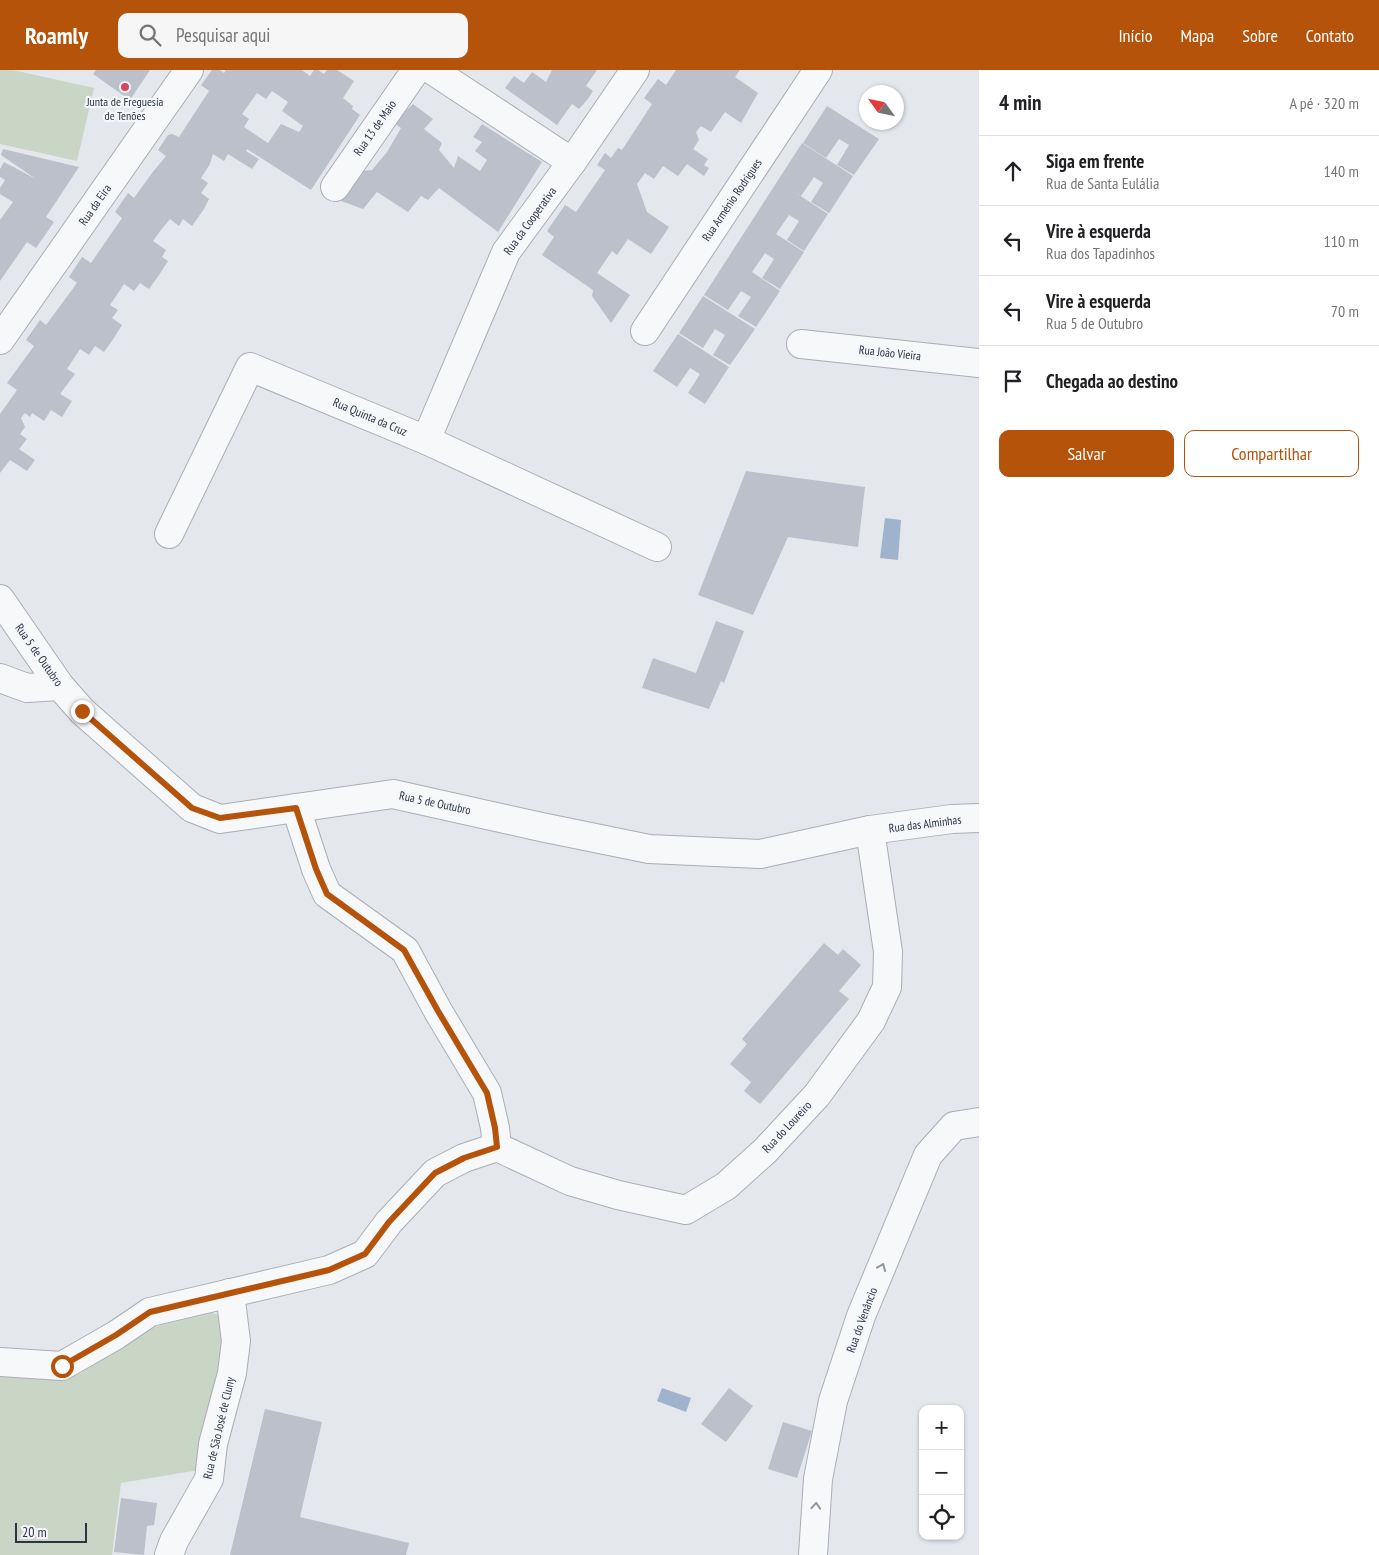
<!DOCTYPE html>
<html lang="pt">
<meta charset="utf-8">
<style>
:root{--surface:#fff;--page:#f6f6f6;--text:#202124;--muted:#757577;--line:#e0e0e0;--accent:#b45309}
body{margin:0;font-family:"PT Sans Narrow",sans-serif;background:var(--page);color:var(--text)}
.controls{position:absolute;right:15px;bottom:15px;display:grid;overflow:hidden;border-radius:10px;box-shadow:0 1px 4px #0004}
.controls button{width:45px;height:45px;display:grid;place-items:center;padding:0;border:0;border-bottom:1px solid var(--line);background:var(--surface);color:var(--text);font:25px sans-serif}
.compass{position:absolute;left:859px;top:15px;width:45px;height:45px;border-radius:50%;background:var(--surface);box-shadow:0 1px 4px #0004;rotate:303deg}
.scale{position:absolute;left:15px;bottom:12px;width:72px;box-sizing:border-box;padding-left:5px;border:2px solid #2b3445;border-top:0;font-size:14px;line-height:18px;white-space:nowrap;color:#2b3445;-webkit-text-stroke:4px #f4f6f9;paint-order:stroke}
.stop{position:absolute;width:15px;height:15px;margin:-11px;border:4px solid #b45309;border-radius:50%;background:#fff}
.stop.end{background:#b45309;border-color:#fff;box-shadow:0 1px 5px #0008}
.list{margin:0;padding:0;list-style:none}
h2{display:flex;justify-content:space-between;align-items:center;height:65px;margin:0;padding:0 20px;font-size:21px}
h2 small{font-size:16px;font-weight:400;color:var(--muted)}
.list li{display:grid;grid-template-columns:32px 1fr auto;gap:15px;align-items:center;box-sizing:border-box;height:70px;padding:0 20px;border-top:1px solid var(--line)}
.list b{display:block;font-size:19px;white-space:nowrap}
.list p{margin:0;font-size:16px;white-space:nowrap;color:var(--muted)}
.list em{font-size:16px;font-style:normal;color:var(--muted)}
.actions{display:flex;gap:10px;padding:15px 20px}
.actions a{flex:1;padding:11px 0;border:1px solid var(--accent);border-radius:10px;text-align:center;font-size:18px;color:var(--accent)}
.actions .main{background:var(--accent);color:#fff}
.icon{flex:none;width:28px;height:28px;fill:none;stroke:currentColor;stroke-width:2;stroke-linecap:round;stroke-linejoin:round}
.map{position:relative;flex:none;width:979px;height:1485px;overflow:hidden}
header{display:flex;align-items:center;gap:30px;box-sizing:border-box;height:70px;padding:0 25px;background:var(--accent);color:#fff}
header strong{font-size:24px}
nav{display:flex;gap:28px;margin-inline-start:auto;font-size:18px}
.search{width:350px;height:45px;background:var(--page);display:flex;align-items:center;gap:12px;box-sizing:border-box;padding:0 18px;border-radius:10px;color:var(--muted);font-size:19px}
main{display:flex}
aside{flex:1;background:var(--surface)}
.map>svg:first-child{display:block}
</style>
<header>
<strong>Roamly</strong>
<div class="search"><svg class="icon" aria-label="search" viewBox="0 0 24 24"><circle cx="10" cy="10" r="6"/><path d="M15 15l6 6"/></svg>Pesquisar aqui</div>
<nav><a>Início</a><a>Mapa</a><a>Sobre</a><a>Contato</a></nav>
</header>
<main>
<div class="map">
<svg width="979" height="1485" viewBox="0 0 979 1485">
<rect width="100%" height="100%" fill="#e4e7ec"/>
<g fill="#c9d6c5">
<path d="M0 0H13L94 18 77 91 0 74Z"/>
<path d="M189 1242H209L225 1247 231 1270 205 1399 121 1413 112 1485H0V1302L51 1308 81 1303 124 1271Z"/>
</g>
<g fill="#9fb4cc">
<path d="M885 448 901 450 898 490 880 488Z"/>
<path d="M662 1318 691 1328 686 1342 657 1331Z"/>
</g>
<g fill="#bbc0ca" fill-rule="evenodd">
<path d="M96 0H150L130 30 93 4Z"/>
<path d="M212 0H220L224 3 226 0H302L310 6 314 0H318L324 4 327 0H337L354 11 343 28 353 36 352 39 360 45 311 120 247 79 246 81 259 89 252 99 228 84 224 91 213 84 210 94 201 108 208 113 201 123 209 129 204 139 192 156 183 149 179 156 170 149 161 160 153 171 166 180 162 187 168 191 159 205 149 219 140 213 134 221 124 214 110 235 118 240 112 248 122 255 114 268 104 282 95 276 89 285 80 279 67 299 75 304 60 324 72 331 62 347 51 340 44 351 32 343 30 347 25 343 21 348 25 357 20 364 27 369 19 379 35 390 27 401 10 390 0 403V344L17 320 7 313 34 276 26 270 40 250 46 255 77 213 69 207 82 187 91 193 122 148 115 142 128 123 134 128 152 103 166 86 158 80 168 65 172 64 179 67 209 21 201 15ZM272 21 288 32 282 41 303 56 299 62 281 54 268 73 244 57 249 49 242 44 257 23 266 29Z"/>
<path d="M552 0H597L586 16 593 21 587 30 579 39 572 34 557 55 505 18 514 6 524 13 532 2 546 12Z"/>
<path d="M676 0H740L735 7 758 23 741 53 725 42 711 62 701 56 696 62 699 70 693 79 708 89 704 95 709 98 704 106 687 94 678 106 663 96 654 109 645 103 637 114 647 142 669 157 651 184 628 169 617 185 612 181 597 203 630 225 611 253 592 226 593 220 542 185 554 167 547 161 565 135 576 142 605 100 597 95 605 83 611 88 618 78 622 80 652 34 644 28 658 9 666 15Z"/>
<path d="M413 34 433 49 424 59 442 73 439 80 454 98 458 86 480 101 487 90 475 81 482 72 473 67 482 54 542 92 498 162 439 118 428 130 421 126 408 142 377 122 363 139 341 131 362 101 372 100 387 82 401 58 394 53 401 45Z"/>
<path d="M827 36 879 69 854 105 837 95 849 75 839 69 826 88 803 73Z"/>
<path d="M802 73 853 106 829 143 811 132 823 113 814 107 801 126 793 121 828 144 804 181 787 170 799 151 789 145 776 164 804 182 780 219 762 208 774 189 765 183 752 202 780 221 756 257 738 246 751 227 741 221 728 240 704 225Z"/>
<path d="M3 79 79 97 46 147 54 152 36 178 27 172 0 211V150L13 132 0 124V118L5 110 0 107V99L4 92 36 109 1 85Z"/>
<path d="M703 226 755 259 730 295 713 285 725 265 715 259 703 278 679 263Z"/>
<path d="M678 264 729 297 705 334 688 323 700 304 690 298 677 317 653 301Z"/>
<path d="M746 401 865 417 858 477 788 467 753 545 698 525Z"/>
<path d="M716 551 744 561 724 613 721 611 709 639 642 618 653 588 696 603Z"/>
<path d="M824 873 838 885 843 879 861 895 839 921 849 929 760 1034 744 1021 751 1012 730 994 747 974 742 969Z"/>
<path d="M729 1318 753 1336 726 1372 701 1354Z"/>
<path d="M265 1339 322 1352 300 1447 409 1473 406 1485H230Z"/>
<path d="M783 1352 812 1361 797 1408 768 1399Z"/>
<path d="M121 1428 157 1433 154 1455 147 1456 144 1485 114 1482Z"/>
</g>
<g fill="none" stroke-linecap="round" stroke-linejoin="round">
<g stroke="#a9aeb7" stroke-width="30">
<g id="minor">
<path d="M432 0 572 92"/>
<path d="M335 117 416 0"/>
<path d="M645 261 818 0"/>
<path d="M0 270 189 0"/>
<path d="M801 274 979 293"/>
<path d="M426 370 506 182 572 92 635 0"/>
<path d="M169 464 250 297 426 370 657 477"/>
<path d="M0 529 60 616 82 641 192 738 220 749 393 724 541 757 649 779 760 784 870 760 952 749 979 748"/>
<path d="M0 608 27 618 60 616"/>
<path d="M296 738 316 799 327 824 405 880 438 941 487 1023 495 1058 497 1077"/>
<path d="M497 1077 570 1111 618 1125 686 1140 726 1116 765 1081 817 1025 871 951 887 917 888 882 870 760"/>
<path d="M0 1292 62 1296 116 1265 150 1242 329 1200 365 1184 389 1152 435 1103 464 1088 497 1077"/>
<path d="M169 1485 174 1471 209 1409 213 1374 232 1303 236 1271 230 1223"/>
<path d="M813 1485 818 1409 833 1331 861 1246 928 1085 954 1056 979 1052"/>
</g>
</g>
<use href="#minor" stroke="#f7f8fa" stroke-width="28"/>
</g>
<defs><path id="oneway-chevron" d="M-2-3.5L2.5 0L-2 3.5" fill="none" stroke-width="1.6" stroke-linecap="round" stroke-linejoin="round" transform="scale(1.25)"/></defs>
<g stroke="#9196a0">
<use href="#oneway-chevron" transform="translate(882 1197) rotate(-67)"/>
<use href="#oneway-chevron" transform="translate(816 1436) rotate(-86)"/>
</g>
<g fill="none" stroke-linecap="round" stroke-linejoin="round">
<path stroke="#b45309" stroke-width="6" d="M62 1296 116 1265 150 1242 329 1200 365 1184 389 1152 435 1103 464 1088 497 1077 495 1058 487 1023 438 941 404 880 327 824 316 799 296 738 220 748 192 738 82 641"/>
</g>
<circle fill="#d1495b" stroke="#f4f6f9" stroke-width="2" cx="125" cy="17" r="5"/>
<g text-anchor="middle" stroke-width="4.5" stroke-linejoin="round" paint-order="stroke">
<g font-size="12" fill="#2b3445" stroke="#f4f6f9">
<text x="125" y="36">Junta de Freguesia<tspan x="125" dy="14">de Tenões</tspan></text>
</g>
<g font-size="12" fill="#2b3445" stroke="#f4f6f9">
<text transform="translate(375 58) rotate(-55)" y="4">Rua 13 de Maio</text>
<text transform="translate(732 130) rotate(-56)" y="4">Rua Arménio Rodrigues</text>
<text transform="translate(95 135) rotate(-55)" y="4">Rua da Eira</text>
<text transform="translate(530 151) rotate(-54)" y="4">Rua da Cooperativa</text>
<text transform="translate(890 283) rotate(6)" y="4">Rua João Vieira</text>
<text transform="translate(370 347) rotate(23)" y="4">Rua Quinta da Cruz</text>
<text transform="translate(39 585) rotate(55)" y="4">Rua 5 de Outubro</text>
<text transform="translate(435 733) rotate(12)" y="4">Rua 5 de Outubro</text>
<text transform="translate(925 754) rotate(-7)" y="4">Rua das Alminhas</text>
<text transform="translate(787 1057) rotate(-47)" y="4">Rua do Loureiro</text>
<text transform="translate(862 1250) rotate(-70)" y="4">Rua do Venâncio</text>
<text transform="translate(219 1358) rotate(-77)" y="4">Rua de São José de Cluny</text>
</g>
</g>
</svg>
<div class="controls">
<button>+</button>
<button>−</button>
<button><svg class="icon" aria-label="locate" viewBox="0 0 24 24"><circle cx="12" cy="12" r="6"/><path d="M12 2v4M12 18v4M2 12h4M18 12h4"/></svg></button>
</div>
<svg class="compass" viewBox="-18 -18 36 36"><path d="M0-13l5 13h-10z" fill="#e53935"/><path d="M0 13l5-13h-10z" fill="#757577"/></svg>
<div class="scale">20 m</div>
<div class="stop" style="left:62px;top:1296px"></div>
<div class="stop end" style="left:82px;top:641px"></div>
</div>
<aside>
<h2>4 min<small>A pé · 320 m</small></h2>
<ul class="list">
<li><svg class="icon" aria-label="ahead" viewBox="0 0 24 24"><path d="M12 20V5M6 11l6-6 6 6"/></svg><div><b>Siga em frente</b><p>Rua de Santa Eulália</p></div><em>140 m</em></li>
<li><svg class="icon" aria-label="left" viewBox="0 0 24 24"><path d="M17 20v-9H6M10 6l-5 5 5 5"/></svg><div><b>Vire à esquerda</b><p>Rua dos Tapadinhos</p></div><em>110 m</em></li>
<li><svg class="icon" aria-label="left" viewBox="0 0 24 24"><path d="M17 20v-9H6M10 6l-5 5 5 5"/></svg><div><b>Vire à esquerda</b><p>Rua 5 de Outubro</p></div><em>70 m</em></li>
<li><svg class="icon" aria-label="arrive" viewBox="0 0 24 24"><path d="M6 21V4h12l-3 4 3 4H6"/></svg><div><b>Chegada ao destino</b></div></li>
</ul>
<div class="actions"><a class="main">Salvar</a><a>Compartilhar</a></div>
</aside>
</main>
